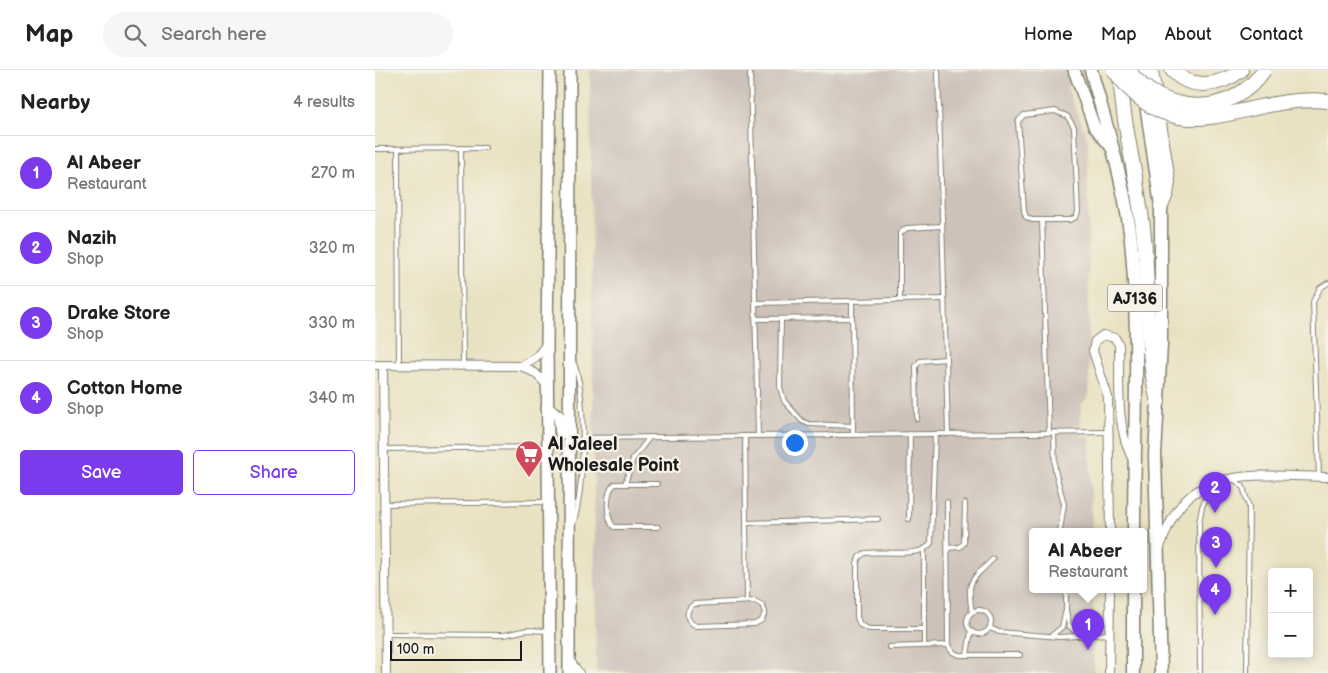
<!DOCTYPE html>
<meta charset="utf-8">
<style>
:root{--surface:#fff;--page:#f6f6f6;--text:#222;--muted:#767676;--line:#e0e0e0;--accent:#7c3aed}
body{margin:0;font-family:"Balsamiq Sans",sans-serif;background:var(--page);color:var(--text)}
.controls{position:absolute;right:15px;bottom:15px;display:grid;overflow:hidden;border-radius:5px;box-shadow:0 2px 12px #0003}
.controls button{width:45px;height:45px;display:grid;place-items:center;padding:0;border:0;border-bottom:1px solid var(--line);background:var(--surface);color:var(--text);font:25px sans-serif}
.scale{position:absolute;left:15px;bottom:12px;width:132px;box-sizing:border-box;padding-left:5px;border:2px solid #1c1c1c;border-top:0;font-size:14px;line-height:18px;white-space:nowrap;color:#1c1c1c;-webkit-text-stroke:4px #f7f3e8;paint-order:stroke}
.you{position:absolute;left:419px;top:372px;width:18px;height:18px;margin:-12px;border:4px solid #fff;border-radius:50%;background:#1a73e8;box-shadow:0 0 0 8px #1a73e833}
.badge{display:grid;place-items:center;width:32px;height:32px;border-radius:50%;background:var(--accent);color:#fff;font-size:16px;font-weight:700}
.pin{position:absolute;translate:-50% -41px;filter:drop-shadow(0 1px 2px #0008)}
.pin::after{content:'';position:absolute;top:26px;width:18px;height:15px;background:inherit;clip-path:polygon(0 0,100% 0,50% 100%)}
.popup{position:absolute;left:654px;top:458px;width:118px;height:65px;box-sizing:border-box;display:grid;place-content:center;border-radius:5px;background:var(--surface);filter:drop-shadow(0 1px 4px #0005);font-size:16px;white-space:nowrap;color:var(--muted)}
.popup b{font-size:19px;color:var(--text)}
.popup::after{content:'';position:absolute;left:50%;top:100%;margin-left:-10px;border:10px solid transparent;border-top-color:var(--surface)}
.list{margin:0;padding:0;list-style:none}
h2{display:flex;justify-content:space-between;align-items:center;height:65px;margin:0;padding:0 20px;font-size:21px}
h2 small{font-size:16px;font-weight:400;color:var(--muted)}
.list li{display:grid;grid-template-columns:32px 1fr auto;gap:15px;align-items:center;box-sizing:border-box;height:75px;padding:0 20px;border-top:1px solid var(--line)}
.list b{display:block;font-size:19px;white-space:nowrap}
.list p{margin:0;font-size:16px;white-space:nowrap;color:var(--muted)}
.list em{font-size:16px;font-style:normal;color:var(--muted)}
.actions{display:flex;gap:10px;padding:15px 20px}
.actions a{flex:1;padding:11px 0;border:1px solid var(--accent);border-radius:5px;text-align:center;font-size:18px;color:var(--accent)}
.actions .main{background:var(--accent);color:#fff}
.icon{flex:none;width:28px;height:28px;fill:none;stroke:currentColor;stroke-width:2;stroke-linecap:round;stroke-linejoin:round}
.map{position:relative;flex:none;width:953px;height:603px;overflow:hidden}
header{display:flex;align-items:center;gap:30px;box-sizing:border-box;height:70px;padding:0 25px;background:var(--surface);border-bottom:1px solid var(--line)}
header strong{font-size:24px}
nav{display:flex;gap:28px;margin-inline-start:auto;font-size:18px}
.search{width:350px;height:45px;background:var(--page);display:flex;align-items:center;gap:12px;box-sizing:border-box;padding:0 18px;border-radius:28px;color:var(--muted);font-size:19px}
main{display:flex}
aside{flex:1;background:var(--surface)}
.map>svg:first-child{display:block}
</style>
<header>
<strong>Map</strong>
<div class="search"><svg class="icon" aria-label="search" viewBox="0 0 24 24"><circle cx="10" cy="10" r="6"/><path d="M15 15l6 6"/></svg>Search here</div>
<nav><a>Home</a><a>Map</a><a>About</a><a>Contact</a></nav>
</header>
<main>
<aside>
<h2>Nearby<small>4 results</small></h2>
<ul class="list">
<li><span class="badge">1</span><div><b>Al Abeer</b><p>Restaurant</p></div><em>270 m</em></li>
<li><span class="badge">2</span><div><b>Nazih</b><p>Shop</p></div><em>320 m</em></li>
<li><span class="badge">3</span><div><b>Drake Store</b><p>Shop</p></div><em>330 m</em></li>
<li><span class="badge">4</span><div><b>Cotton Home</b><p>Shop</p></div><em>340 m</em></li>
</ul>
<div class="actions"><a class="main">Save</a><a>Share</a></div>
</aside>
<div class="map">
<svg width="953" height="603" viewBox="0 0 953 603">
<rect width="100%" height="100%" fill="#f7f3e8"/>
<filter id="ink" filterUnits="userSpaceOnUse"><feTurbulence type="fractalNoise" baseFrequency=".02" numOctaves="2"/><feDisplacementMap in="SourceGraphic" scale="10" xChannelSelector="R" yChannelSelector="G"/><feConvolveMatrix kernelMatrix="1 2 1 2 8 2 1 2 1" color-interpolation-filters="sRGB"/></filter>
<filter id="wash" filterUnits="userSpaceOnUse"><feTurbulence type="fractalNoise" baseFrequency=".0096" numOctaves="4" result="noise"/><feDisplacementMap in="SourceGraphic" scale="20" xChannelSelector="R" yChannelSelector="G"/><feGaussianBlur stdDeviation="1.12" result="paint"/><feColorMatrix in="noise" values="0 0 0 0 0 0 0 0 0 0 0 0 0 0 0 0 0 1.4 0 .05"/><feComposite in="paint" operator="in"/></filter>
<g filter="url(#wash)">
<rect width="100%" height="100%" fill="#e9e2c2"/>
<path fill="#cdc2b9" d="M215 0H691L696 9 692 18 713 70 714 326 706 335 705 366 715 367 717 461H658V519H718L719 603 221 601Z"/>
</g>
<g filter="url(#ink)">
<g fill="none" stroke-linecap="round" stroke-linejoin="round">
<g stroke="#827f6f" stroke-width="6">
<g id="lane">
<path d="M375 0 383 366"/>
<path d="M563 0 573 364"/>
<path d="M680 41 692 46 699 57 703 142 701 147 695 150H657L651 147 649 141 643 51 649 45Z"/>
<path d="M86 78 88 296"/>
<path d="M0 79 110 78"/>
<path d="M23 79 24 294"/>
<path d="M667 150 674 363"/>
<path d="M525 230V163L532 158 567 156"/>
<path d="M477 231 478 365"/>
<path d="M380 233 569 229"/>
<path d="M380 249 477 248"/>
<path d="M406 249 405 317 409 331 427 351 434 354 478 356"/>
<path d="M198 291C212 322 210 421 198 454"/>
<path d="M542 349 541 296 545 291 571 289"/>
<path d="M679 362 680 400 689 434 685 461"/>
<path d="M370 366 372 531"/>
<path d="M207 368 734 362"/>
<path d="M8 379 171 377"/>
<path d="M944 407 938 232 945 218 953 213"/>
<path d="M858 408 868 417 874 437 872 603"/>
<path d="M250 414 258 389 274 368"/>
<path d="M282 414H240C230 421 231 449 239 457H283"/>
<path d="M572 432 573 575 577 582 584 585H645"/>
<path d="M9 434 172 432"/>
<path d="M534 449 535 364"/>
<path d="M371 453 503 449"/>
<path d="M572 478 585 477 589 473 590 433"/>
<path d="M691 519V540L694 556 704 565"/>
<path d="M380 531 387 535 390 542 387 550 380 554 322 556C311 552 309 541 319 534Z"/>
<circle cx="604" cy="552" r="12"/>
<path d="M597 542C591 510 596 511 618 489"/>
<path d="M615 558 624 562 685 567 734 564"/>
<path d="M549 559H494L485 555 482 547V493L484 487 490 483C508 480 546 489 556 473L560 364"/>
<path d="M10 564 129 565 152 560 172 561"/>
<path d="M676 566 687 557 691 540"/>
<path d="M549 576V480"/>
<path d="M514 577 573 575"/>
<path d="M592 585 596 561"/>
<path d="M825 603 824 453 827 437 836 415"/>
</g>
</g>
<g stroke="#827f6f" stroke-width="10">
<g id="street">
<path d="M0 295 146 296 160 303 172 315"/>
<path d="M8 295 11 603"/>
<path d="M146 296 161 287 172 274"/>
<path d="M735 461 733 327 718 281 720 271 728 265 740 268 744 275C745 313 740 357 758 390"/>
<path d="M785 477C792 459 799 440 814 427 847 397 911 407 953 407"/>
<path d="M195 591 204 603"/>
<path d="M734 603 735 519"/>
</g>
</g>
<g stroke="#827f6f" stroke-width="14">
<g id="secondary">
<path d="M175 0 172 274 175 603"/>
<path d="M699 0 719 56 737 78"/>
<path d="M172 338 184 346 186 364"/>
<path d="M194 603 195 0"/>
</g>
</g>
<g stroke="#827f6f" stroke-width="15">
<g id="primary">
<path d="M716 0C732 59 752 120 757 181 765 274 759 368 759 461"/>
<path d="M766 0 786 136V274L780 385 786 603"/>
<path d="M758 603V519"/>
</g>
</g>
<g stroke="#827f6f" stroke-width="16">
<g id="highway">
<path d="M745 0C747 54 762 105 768 158 775 216 769 275 783 332"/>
<path d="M776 0 793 112 791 124 786 136"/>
<path d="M797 0C816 21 846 16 866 0"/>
</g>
</g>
<use href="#lane" stroke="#fff" stroke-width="4"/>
<use href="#street" stroke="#fff" stroke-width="8"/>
<use href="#secondary" stroke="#fff" stroke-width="11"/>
<use href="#primary" stroke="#fff" stroke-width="12"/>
<use href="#highway" stroke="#fff" stroke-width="14"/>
<g stroke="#827f6f" stroke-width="16" stroke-linecap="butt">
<g id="highway-bridge">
<path d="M739 0C804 92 867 22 953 31"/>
<path d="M753 0C787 46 856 49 889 0"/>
</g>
</g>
<use href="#highway-bridge" stroke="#fff" stroke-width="14"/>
</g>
</g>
<defs>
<g id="supermarket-pin" transform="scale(1.4375)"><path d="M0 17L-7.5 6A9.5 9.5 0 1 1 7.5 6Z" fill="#d1495b" stroke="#f7f3e8"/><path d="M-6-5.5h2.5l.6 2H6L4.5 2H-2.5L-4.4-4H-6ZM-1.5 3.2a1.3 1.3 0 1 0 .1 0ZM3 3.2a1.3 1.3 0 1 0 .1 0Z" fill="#fff"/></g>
</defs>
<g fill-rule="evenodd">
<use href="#supermarket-pin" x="154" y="384"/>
</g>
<g text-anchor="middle" stroke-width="4.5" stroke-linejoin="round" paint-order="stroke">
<rect fill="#f7f3e8" stroke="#5e5c59" stroke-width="1" x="732.5" y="214.5" width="55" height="27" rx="4"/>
<g font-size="16" font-weight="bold" fill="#1c1c1c">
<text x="760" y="234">AJ136</text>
</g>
<g font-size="18" font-weight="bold" fill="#1c1c1c" stroke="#f7f3e8" text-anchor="start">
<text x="173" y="380">Al Jaleel<tspan x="173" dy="21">Wholesale Point</tspan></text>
</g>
</g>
</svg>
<div class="controls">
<button>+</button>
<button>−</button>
</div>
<div class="scale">100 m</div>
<div class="you"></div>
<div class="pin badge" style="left:713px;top:580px">1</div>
<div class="popup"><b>Al Abeer</b>Restaurant</div>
<div class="pin badge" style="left:840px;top:443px">2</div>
<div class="pin badge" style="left:841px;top:498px">3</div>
<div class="pin badge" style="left:840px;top:545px">4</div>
</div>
</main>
